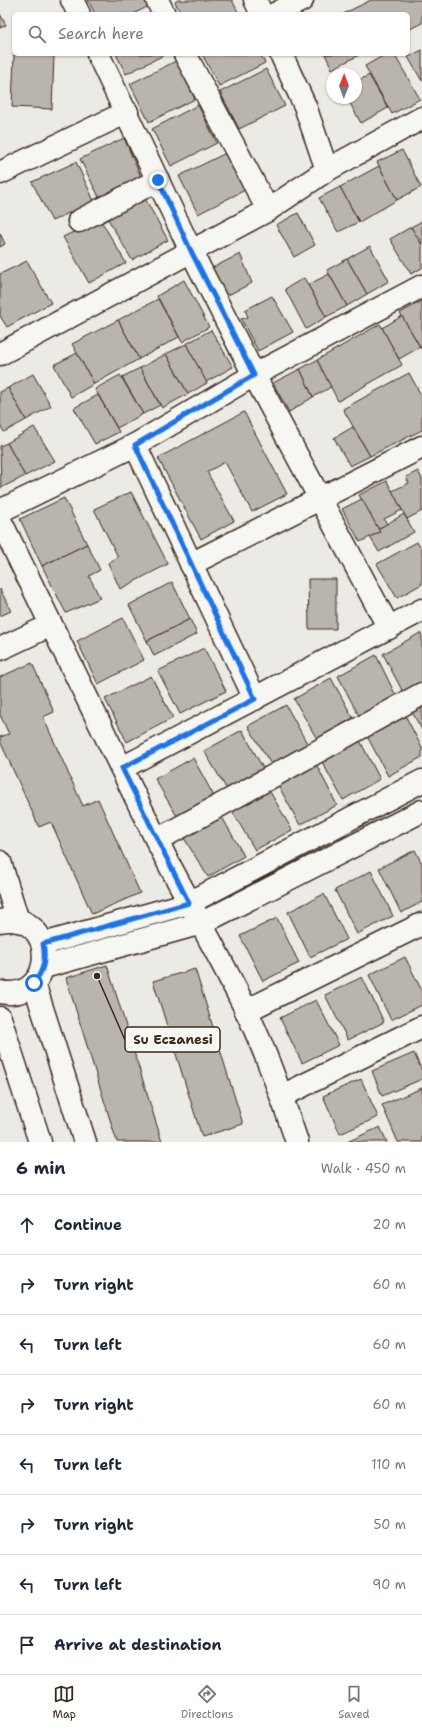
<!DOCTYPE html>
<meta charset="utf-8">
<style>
:root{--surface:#fff;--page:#f6f6f7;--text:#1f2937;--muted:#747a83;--line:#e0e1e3;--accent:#3b2a1e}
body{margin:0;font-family:"Shantell Sans",sans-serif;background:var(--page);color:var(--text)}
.compass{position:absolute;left:326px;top:68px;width:36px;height:36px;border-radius:50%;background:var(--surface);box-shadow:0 1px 3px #0004;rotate:1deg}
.stop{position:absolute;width:12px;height:12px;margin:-9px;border:3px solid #1a73e8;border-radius:50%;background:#fff}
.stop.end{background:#1a73e8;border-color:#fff;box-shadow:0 1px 4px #0008}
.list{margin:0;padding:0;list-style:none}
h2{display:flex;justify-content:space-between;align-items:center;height:52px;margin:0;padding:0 16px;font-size:17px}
h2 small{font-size:13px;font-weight:400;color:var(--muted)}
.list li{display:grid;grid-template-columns:26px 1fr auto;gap:12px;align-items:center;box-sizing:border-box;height:60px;padding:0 16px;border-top:1px solid var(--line)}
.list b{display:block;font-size:15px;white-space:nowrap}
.list em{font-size:13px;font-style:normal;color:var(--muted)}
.icon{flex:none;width:22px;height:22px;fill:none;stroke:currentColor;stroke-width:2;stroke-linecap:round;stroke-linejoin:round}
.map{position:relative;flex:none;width:422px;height:1142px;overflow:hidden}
.search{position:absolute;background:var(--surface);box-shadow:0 1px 3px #0004;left:12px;right:12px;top:12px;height:44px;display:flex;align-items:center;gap:10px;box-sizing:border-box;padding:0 14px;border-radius:6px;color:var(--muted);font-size:15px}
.sheet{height:532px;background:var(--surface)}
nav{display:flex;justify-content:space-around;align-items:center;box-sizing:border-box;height:56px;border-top:1px solid var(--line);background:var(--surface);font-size:11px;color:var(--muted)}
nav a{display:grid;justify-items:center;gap:2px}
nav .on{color:var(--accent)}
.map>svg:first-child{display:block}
</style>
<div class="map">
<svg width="422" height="1142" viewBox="0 0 422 1142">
<rect width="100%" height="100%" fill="#ebeae5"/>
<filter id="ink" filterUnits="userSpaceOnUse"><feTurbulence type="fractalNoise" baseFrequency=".025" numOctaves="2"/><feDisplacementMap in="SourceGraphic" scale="8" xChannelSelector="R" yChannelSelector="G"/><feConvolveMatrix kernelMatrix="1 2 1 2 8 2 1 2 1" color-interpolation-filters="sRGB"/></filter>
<g filter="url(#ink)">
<g fill="#bab4ae" stroke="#3b2a1e">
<path d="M88 0H146L149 6 133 14H95Z"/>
<path d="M178 0H232L239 14H181L175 2Z"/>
<path d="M371 0H422V23L408 30V14H343Z"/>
<path d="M0 14 6 25 0 28Z"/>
<path d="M422 50V81L408 57Z"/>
<path d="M14 54 54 55 52 109 12 107Z"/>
<path d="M116 54H166L126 74Z"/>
<path d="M202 54H260L265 63 219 86Z"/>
<path d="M325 54H361L332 69Z"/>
<path d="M386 54H394L420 99 392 114 365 66Z"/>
<path d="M176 61 195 99 149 122 130 84Z"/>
<path d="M266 69 285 106 239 129 220 92Z"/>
<path d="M369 75 388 108 361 123 347 98H356V82Z"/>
<path d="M198 105 217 143 171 166 152 129Z"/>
<path d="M124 138 141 177 99 197 80 159Z"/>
<path d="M402 150 421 187 397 200 377 162Z"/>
<path d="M226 153 245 190 198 214 179 176Z"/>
<path d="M76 162 94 201 52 221 32 182Z"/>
<path d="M379 166 397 200 359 222 340 187Z"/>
<path d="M340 187 359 222 338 232 319 198Z"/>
<path d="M143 195 168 240 132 260 105 214Z"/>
<path d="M298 213 315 245 294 257 276 225Z"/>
<path d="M100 219 126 263 89 283 63 237Z"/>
<path d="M422 221V245L411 227Z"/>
<path d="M411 227 422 245V268L411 274 390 239Z"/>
<path d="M0 233 5 244 0 247Z"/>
<path d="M370 246 389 281 367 294 347 259Z"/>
<path d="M240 254 252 283 224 297 210 269Z"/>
<path d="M347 259 367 294 347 306 327 270Z"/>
<path d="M27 261 51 303 7 327 0 316V274Z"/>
<path d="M329 274 347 306 326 317 308 285Z"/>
<path d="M304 278 326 317 306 329 285 289Z"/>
<path d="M184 280 209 327 182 342 157 296Z"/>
<path d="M272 296 293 332 258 351 241 319 248 317 245 310Z"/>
<path d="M158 299 179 337 139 359 118 320Z"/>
<path d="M422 301V350L400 313Z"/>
<path d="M402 316 420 347 399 359 382 328Z"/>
<path d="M118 320 139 359 94 384 72 344Z"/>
<path d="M380 324 402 365 338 401 317 360Z"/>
<path d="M211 330 233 367 206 382 186 344Z"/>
<path d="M186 344 207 383 188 394 166 354Z"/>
<path d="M77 353 94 384 71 397 54 365Z"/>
<path d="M166 354 188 394 162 408 140 368Z"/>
<path d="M317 360 331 387 313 397 300 369Z"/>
<path d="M140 368 160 405 143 414 122 377Z"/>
<path d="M300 369 313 397 289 412 273 383Z"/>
<path d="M409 373 422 397V430L370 456 343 409Z"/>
<path d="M33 374 51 406 26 420 8 388Z"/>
<path d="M120 375 143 414 117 428 95 389Z"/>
<path d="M8 388 26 420 4 432 0 425V392Z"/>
<path d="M98 395 119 432 95 444 74 408Z"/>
<path d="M244 412 287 494 252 512 225 462 207 472 234 521 201 539 158 458Z"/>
<path d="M34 427 55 461 25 476 7 443Z"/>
<path d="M353 427 370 456 350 466 334 438Z"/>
<path d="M7 443 25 476 1 488 0 446Z"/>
<path d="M418 471 422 479V511L407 519 392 491 409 483 406 477Z"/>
<path d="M387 481 402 510 384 519 387 524 378 529 359 495Z"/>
<path d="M131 492 168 564 120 589 108 563 118 557 94 509Z"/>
<path d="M64 498 87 544 42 566 20 519Z"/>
<path d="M362 499 380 532 360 542 342 509Z"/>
<path d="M404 514 414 532 379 552 370 537 380 532 378 529Z"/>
<path d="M417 542 422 551V584L397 598 377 564Z"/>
<path d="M87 544 100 570 89 576 100 598 66 613 42 566Z"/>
<path d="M308 579H336V629H309Z"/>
<path d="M172 582 190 619 147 641 129 605Z"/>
<path d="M0 589 11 611 0 616Z"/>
<path d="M123 618 144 660 98 684 77 641Z"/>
<path d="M190 619 197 634 154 656 147 641Z"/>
<path d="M420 633 422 636V684L404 694 383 654Z"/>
<path d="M204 648 226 691 180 714 158 671Z"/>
<path d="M376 655 396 696 359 716 338 676Z"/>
<path d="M32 663 54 712 43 717 83 806 98 799 140 893 92 914 51 822 39 827 0 741V737L9 734 0 715V677Z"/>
<path d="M151 676 173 718 127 742 105 699Z"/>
<path d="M331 678 353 718 317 739 294 699Z"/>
<path d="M286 705 308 745 272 766 248 726Z"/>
<path d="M422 706V730L412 712Z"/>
<path d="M405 715 422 748V757L388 776 367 736Z"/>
<path d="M242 730 264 770 228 791 204 751Z"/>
<path d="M359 739 380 779 343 800 321 760Z"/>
<path d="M193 758 215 798 178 818 155 779Z"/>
<path d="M316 764 337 805 300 825 278 785Z"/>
<path d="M269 790 292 830 255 850 232 811Z"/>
<path d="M222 817 244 856 208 877 184 838Z"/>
<path d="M415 850 422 864V902L401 913 379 868Z"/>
<path d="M371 871 393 916 357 934 335 890Z"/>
<path d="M324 894 347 939 310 957 288 912Z"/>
<path d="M277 918 299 963 263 981 240 936Z"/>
<path d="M405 957 422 991V1005L391 1020 369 975Z"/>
<path d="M107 965 162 1142H117L66 978Z"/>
<path d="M195 969 243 1124 202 1137 153 981Z"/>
<path d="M362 977 384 1022 348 1040 325 995Z"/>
<path d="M316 1000 339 1045 302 1063 280 1018Z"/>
<path d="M414 1053 422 1071V1079L382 1096 372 1071Z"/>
<path d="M361 1079 378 1117 340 1134 323 1096Z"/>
<path d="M422 1088V1142H398L382 1105Z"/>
<path d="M380 1127 387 1142H347Z"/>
</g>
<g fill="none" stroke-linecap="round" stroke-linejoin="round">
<g stroke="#3b2a1e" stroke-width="25">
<g id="minor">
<path d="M72 0 79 14"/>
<path d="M157 0 164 14"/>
<path d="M255 0 262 14"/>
<path d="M275 14 302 0"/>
<path d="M98 54 191 251 254 375 389 628"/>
<path d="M185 54 268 210"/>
<path d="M281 54 305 106 327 170"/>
<path d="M0 173 127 112"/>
<path d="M79 221 158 180"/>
<path d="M0 354 268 210 327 170 422 118"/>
<path d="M135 445 255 699"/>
<path d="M0 511 135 445 254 375 422 286"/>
<path d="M0 520C52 627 104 734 157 841 186 898 218 952 246 1010 266 1052 282 1097 297 1142"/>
<path d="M191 564 422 447"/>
<path d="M0 649 51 625"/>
<path d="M122 768 422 610"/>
<path d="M157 840 422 694"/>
<path d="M0 862 18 921"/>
<path d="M0 921C59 909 58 1004 0 992"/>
<path d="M43 944 189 903 422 781"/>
<path d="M44 967 202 923 422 811"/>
<path d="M34 983 85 1142"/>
<path d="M246 1011 422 924"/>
<path d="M0 1018 40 1142"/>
<path d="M282 1096 422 1027"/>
</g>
</g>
<use href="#minor" stroke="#f6f6f2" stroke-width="22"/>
</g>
</g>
<g fill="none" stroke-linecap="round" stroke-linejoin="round" filter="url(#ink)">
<path stroke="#1a73e8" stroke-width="5" d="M34 983C44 970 46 959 43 944L189 903 122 768 255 699 135 445 254 375 191 251 158 180"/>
</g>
<path fill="none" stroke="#3b2a1e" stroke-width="1.5" d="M97 976L125 1040"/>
<circle fill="#3b2a1e" stroke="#f6f6f2" stroke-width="1.5" cx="97" cy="976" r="4"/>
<rect fill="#f6f6f2" stroke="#3b2a1e" stroke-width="1.5" x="125" y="1027" width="95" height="25" rx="4"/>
<g font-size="13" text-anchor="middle" font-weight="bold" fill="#3b2a1e">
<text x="173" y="1044">Su Eczanesi</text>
</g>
</svg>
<svg class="compass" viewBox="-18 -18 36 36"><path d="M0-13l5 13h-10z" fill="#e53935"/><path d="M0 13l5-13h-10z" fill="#747a83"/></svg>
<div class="stop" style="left:34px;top:983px"></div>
<div class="stop end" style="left:158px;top:180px"></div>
<div class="search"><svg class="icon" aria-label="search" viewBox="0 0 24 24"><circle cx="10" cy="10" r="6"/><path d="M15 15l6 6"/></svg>Search here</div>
</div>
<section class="sheet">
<h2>6 min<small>Walk · 450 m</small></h2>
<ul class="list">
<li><svg class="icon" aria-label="ahead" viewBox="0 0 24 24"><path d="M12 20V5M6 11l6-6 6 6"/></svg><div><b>Continue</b></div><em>20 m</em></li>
<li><svg class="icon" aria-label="right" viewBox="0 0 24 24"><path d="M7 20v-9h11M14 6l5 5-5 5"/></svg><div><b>Turn right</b></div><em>60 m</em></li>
<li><svg class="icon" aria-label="left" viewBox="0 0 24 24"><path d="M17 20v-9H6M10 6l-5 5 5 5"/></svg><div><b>Turn left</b></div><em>60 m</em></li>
<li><svg class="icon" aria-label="right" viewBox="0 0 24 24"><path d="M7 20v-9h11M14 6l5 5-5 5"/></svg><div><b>Turn right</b></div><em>60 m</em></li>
<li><svg class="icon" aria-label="left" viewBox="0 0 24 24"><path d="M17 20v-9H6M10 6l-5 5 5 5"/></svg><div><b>Turn left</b></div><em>110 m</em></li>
<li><svg class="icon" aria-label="right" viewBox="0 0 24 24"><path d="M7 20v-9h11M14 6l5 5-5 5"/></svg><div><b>Turn right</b></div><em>50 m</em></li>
<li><svg class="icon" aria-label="left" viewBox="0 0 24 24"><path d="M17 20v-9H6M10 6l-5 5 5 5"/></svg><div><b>Turn left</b></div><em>90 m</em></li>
<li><svg class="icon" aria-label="arrive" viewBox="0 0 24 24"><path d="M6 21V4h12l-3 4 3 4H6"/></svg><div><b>Arrive at destination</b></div></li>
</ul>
</section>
<nav>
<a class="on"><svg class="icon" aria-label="map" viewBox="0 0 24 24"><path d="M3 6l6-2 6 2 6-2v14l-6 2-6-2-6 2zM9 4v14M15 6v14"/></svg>Map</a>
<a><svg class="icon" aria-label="directions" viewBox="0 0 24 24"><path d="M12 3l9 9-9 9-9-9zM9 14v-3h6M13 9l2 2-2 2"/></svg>Directions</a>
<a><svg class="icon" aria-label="saved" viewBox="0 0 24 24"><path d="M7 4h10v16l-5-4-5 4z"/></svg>Saved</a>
</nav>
